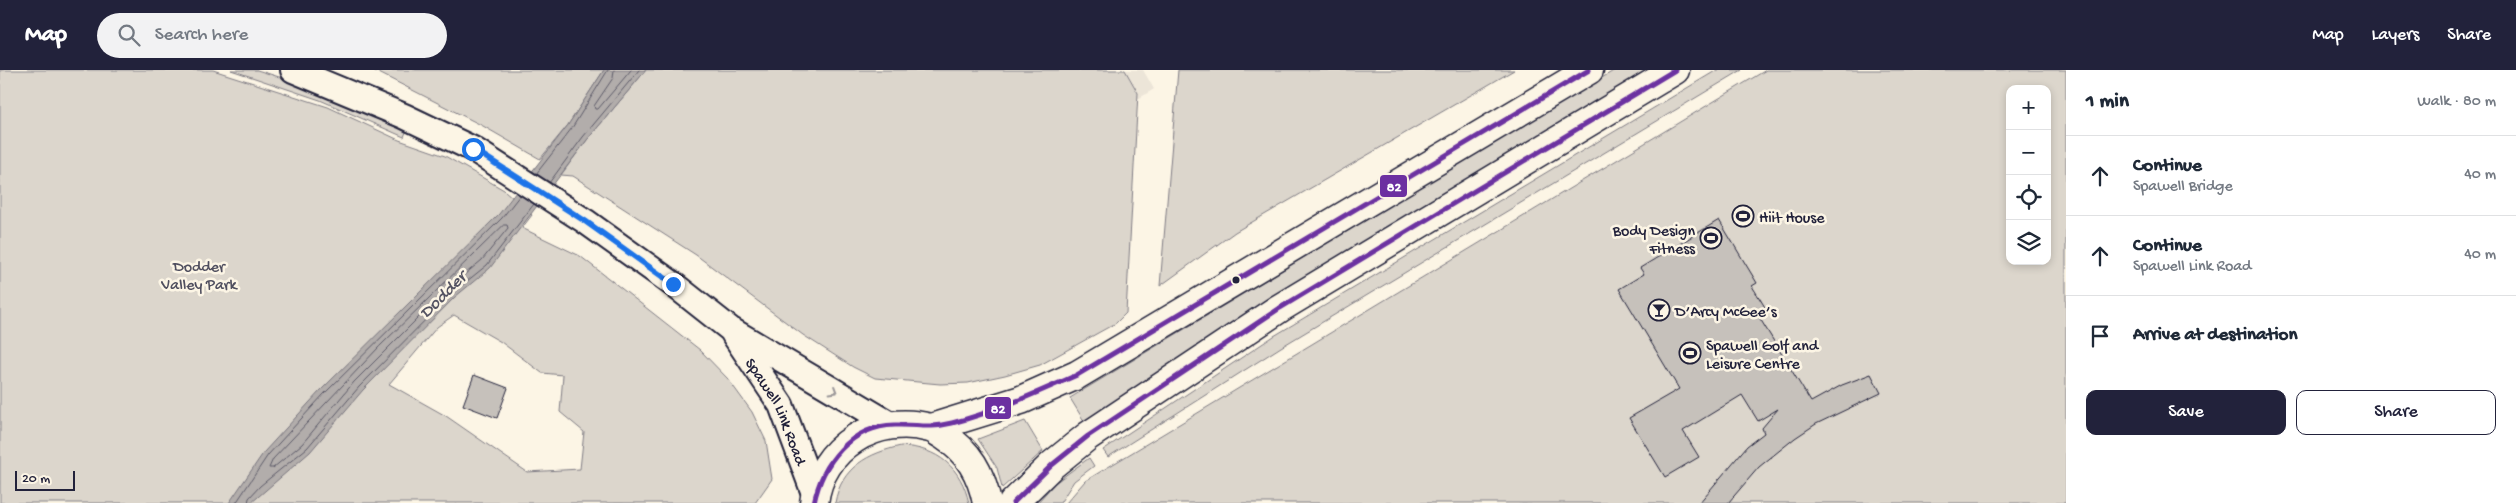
<!DOCTYPE html>
<meta charset="utf-8">
<style>
:root{--surface:#fff;--page:#f2f2f3;--text:#1f2937;--muted:#747a83;--line:#e0e1e3;--accent:#22223b}
body{margin:0;font-family:"Gochi Hand",sans-serif;background:var(--page);color:var(--text)}
.controls{position:absolute;right:15px;top:15px;display:grid;overflow:hidden;border-radius:10px;box-shadow:0 2px 8px #0003}
.controls button{width:45px;height:45px;display:grid;place-items:center;padding:0;border:0;border-bottom:1px solid var(--line);background:var(--surface);color:var(--text);font:25px sans-serif}
.scale{position:absolute;left:15px;bottom:12px;width:60px;box-sizing:border-box;padding-left:5px;border:2px solid #22223b;border-top:0;font-size:14px;line-height:18px;white-space:nowrap;color:#22223b;-webkit-text-stroke:4px #fcf5e5;paint-order:stroke}
.stop{position:absolute;width:15px;height:15px;margin:-11px;border:4px solid #1a73e8;border-radius:50%;background:#fff}
.stop.end{background:#1a73e8;border-color:#fff;box-shadow:0 1px 5px #0008}
.list{margin:0;padding:0;list-style:none}
h2{display:flex;justify-content:space-between;align-items:center;height:65px;margin:0;padding:0 20px;font-size:21px}
h2 small{font-size:16px;font-weight:400;color:var(--muted)}
.list li{display:grid;grid-template-columns:32px 1fr auto;gap:15px;align-items:center;box-sizing:border-box;height:80px;padding:0 20px;border-top:1px solid var(--line)}
.list b{display:block;font-size:19px;white-space:nowrap}
.list p{margin:0;font-size:16px;white-space:nowrap;color:var(--muted)}
.list em{font-size:16px;font-style:normal;color:var(--muted)}
.actions{display:flex;gap:10px;padding:15px 20px}
.actions a{flex:1;padding:11px 0;border:1px solid var(--accent);border-radius:10px;text-align:center;font-size:18px;color:var(--accent)}
.actions .main{background:var(--accent);color:#fff}
.icon{flex:none;width:28px;height:28px;fill:none;stroke:currentColor;stroke-width:2;stroke-linecap:round;stroke-linejoin:round}
.map{position:relative;flex:none;width:2066px;height:433px;overflow:hidden}
header{display:flex;align-items:center;gap:30px;box-sizing:border-box;height:70px;padding:0 25px;background:var(--accent);color:#fff}
header strong{font-size:24px}
nav{display:flex;gap:28px;margin-inline-start:auto;font-size:18px}
.search{width:350px;height:45px;background:var(--page);display:flex;align-items:center;gap:12px;box-sizing:border-box;padding:0 18px;border-radius:28px;color:var(--muted);font-size:19px}
main{display:flex}
aside{flex:1;background:var(--surface)}
.map>svg:first-child{display:block}
</style>
<header>
<strong>Map</strong>
<div class="search"><svg class="icon" aria-label="search" viewBox="0 0 24 24"><circle cx="10" cy="10" r="6"/><path d="M15 15l6 6"/></svg>Search here</div>
<nav><a>Map</a><a>Layers</a><a>Share</a></nav>
</header>
<main>
<div class="map">
<svg width="2066" height="433" viewBox="0 0 2066 433">
<rect width="100%" height="100%" fill="#fcf5e5"/>
<filter id="ink" filterUnits="userSpaceOnUse"><feTurbulence type="fractalNoise" baseFrequency=".02" numOctaves="2"/><feDisplacementMap in="SourceGraphic" scale="10" xChannelSelector="R" yChannelSelector="G"/><feConvolveMatrix kernelMatrix="1 2 1 2 8 2 1 2 1" color-interpolation-filters="sRGB"/></filter>
<g filter="url(#ink)">
<path fill="#ece5d8" d="M1125 0H1143L1154 19 1138 29V23Z"/>
<g fill="#dcd6cc" stroke="#7f7c84" fill-rule="evenodd">
<path d="M0 0H213L328 37 399 70 445 86 504 120 532 145 522 158 580 186 700 280 728 309 752 342 766 371 772 409 755 433H0ZM454 245 501 272 542 303 563 305 560 342 584 362 580 399 527 402 446 346 389 314 437 257Z"/>
<path d="M231 0H257L295 12 380 48 406 62 404 67 320 30Z"/>
<path d="M373 0H604L568 55 540 89 483 56Z"/>
<path d="M646 0H1125L1138 23 1126 243 1116 253 1040 295 1005 305 968 313 940 314 875 308 853 297 803 265 696 185 573 106 561 105 587 70Z"/>
<path d="M1178 0H1514L1235 162 1160 216Z"/>
<path d="M1615 0H1655C1464 115 1270 227 1084 351L1070 328Z"/>
<path d="M1717 0H1742L1281 277 1108 387 1103 380 1274 266Z"/>
<path d="M1766 0H2066V433H1066L1085 411ZM2010 19H2047V191H2010Z"/>
<path d="M1025 351 1043 381 1002 418 997 398 978 369Z"/>
<path d="M901 376C938 378 961 397 969 433H835C841 397 869 383 901 376Z"/>
<path d="M1089 388 1094 396 1074 411 1060 433H1037L1055 413Z"/>
</g>
<path fill="#b2adab" stroke="#78757e" d="M604 0H646L587 70 490 198 455 227 363 320 310 382 251 433H229L264 382 320 321 499 144 568 55Z"/>
<g fill="none" stroke-linecap="round" stroke-linejoin="round">
<g stroke="#5c5a68" stroke-width="1">
<path d="M614 0 613 8 594 36 595 39H598L631 0"/>
<path d="M536 104 572 58 608 0"/>
<path d="M549 113 583 67 639 0"/>
<path d="M504 155H507L508 158 482 190 447 219 354 312 302 374 273 398H269L273 389 379 277Z"/>
<path d="M236 433 268 385 324 324 502 148 520 125"/>
<path d="M248 433 249 428 260 416 307 378 359 317 451 224 487 195 534 134"/>
</g>
</g>
<g fill="#c6c1bb" stroke="#22223b">
<path d="M1719 150 1757 213 1752 216 1768 242 1759 247 1811 332 1842 315 1871 304 1881 323 1816 354 1795 368 1759 397 1728 433H1699L1747 376 1764 363 1762 358 1778 339 1758 351 1742 325 1683 361 1699 387 1665 407 1629 348 1679 319 1619 219 1644 204 1640 198Z"/>
<path d="M474 305 508 318 497 348 463 335Z"/>
</g>
<g fill="none" stroke-linecap="round" stroke-linejoin="round">
<g stroke="#22223b" stroke-width="28">
<g id="tertiary">
<path d="M293 0 404 46 473 79 585 151 673 214 730 259 892 355"/>
<path id="s1" d="M734 265 781 335 815 426"/>
</g>
</g>
<g stroke="#22223b" stroke-width="31">
<g id="secondary">
<path d="M931 358 1021 330 1077 305 1589 0"/>
<path d="M814 433C820 377 877 343 930 358 934 359 939 363 943 365 969 382 981 403 987 433"/>
<path d="M1013 433 1052 395 1088 366 1280 238 1675 0"/>
</g>
</g>
<use href="#tertiary" stroke="#fcf5e5" stroke-width="24"/>
<use href="#secondary" stroke="#fcf5e5" stroke-width="28"/>
<g stroke="#fcf5e5" stroke-width="9">
<g id="bus-1">
<path d="M814 433C822 393 851 356 895 355 918 354 927 359 952 353 995 342 1036 323 1077 305L1589 0"/>
<path d="M1013 433 1052 395 1088 366 1280 238 1675 0"/>
</g>
</g>
<use href="#bus-1" stroke="#6c30a1" stroke-width="5"/>
</g>
<defs><path id="oneway-chevron" d="M-2-3.5L2.5 0L-2 3.5" fill="none" stroke-width="1.6" stroke-linecap="round" stroke-linejoin="round" transform="scale(1.25)"/></defs>
<use stroke="#9a9698" href="#oneway-chevron" transform="translate(834 321) rotate(31)"/>
</g>
<g fill="none" stroke-linecap="round" stroke-linejoin="round" filter="url(#ink)">
<path stroke="#1a73e8" stroke-width="6" d="M473 79 585 151 673 214"/>
</g>
<defs>
<g id="stadium-ring" transform="scale(1.125)"><circle r="9.5" fill="#fcf5e5" stroke="#22223b" stroke-width="1.5"/><path d="M0-5a6.5 5 0 1 0 0 10a6.5 5 0 1 0 0-10ZM-3.5-1.8h7v3.6h-7Z" fill="#22223b"/></g>
<g id="bar-ring" transform="scale(1.125)"><circle r="9.5" fill="#fcf5e5" stroke="#22223b" stroke-width="1.5"/><path d="M-6-5H6L.8 .8V4.5H3.5V6h-7V4.5H-.8V.8Z" fill="#22223b"/></g>
</defs>
<g fill-rule="evenodd">
<use href="#stadium-ring" x="1743" y="146"/>
<use href="#stadium-ring" x="1711" y="168"/>
<use href="#bar-ring" x="1659" y="240"/>
<use href="#stadium-ring" x="1690" y="283"/>
</g>
<circle fill="#22223b" stroke="#fcf5e5" stroke-width="2" cx="1236" cy="210" r="4.5"/>
<g text-anchor="middle" stroke-width="5" stroke-linejoin="round" paint-order="stroke">
<g font-size="16" fill="#22223b" stroke="#fcf5e5" text-anchor="start">
<text x="1759" y="152">Hiit House</text>
<text x="1695" y="165" text-anchor="end">Body Design<tspan x="1695" dy="18">Fitness</tspan></text>
<text x="1675" y="246">D’Arcy McGee’s</text>
<text x="1706" y="280">Spawell Golf and<tspan x="1706" dy="18">Leisure Centre</tspan></text>
</g>
<g font-size="16" fill="#504f5f" stroke="#fcf5e5">
<text x="199" y="201">Dodder<tspan x="199" dy="18">Valley Park</tspan></text>
</g>
<g font-size="16" fill="#22223b" stroke="#fcf5e5">
<text dy="6" stroke="none"><textPath href="#s1" startOffset="88">Spawell Link Road</textPath></text>
</g>
<g font-size="18" font-style="italic" fill="#545362" stroke="#fcf5e5">
<text transform="translate(442 224) rotate(-45)" y="6">Dodder</text>
</g>
</g>
<g stroke="#fcf5e5" stroke-width="2">
<rect x="1379" y="104" width="29" height="24" rx="5" fill="#6c30a1"/>
<rect x="984" y="326" width="28" height="24" rx="5" fill="#6c30a1"/>
</g>
<g font-size="14" text-anchor="middle" font-weight="bold" fill="#fff">
<text x="1394" y="121">82</text>
<text x="998" y="343">82</text>
</g>
</svg>
<div class="controls">
<button>+</button>
<button>−</button>
<button><svg class="icon" aria-label="locate" viewBox="0 0 24 24"><circle cx="12" cy="12" r="6"/><path d="M12 2v4M12 18v4M2 12h4M18 12h4"/></svg></button>
<button><svg class="icon" aria-label="layers" viewBox="0 0 24 24"><path d="M12 4l9 5-9 5-9-5zM3 14l9 5 9-5"/></svg></button>
</div>
<div class="scale">20 m</div>
<div class="stop" style="left:473px;top:79px"></div>
<div class="stop end" style="left:673px;top:214px"></div>
</div>
<aside>
<h2>1 min<small>Walk · 80 m</small></h2>
<ul class="list">
<li><svg class="icon" aria-label="ahead" viewBox="0 0 24 24"><path d="M12 20V5M6 11l6-6 6 6"/></svg><div><b>Continue</b><p>Spawell Bridge</p></div><em>40 m</em></li>
<li><svg class="icon" aria-label="ahead" viewBox="0 0 24 24"><path d="M12 20V5M6 11l6-6 6 6"/></svg><div><b>Continue</b><p>Spawell Link Road</p></div><em>40 m</em></li>
<li><svg class="icon" aria-label="arrive" viewBox="0 0 24 24"><path d="M6 21V4h12l-3 4 3 4H6"/></svg><div><b>Arrive at destination</b></div></li>
</ul>
<div class="actions"><a class="main">Save</a><a>Share</a></div>
</aside>
</main>
